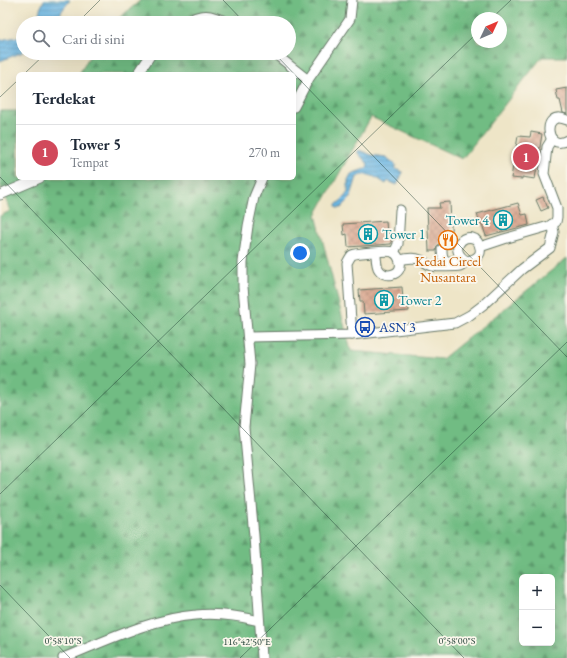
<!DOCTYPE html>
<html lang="id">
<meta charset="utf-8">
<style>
:root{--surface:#fff;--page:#f2f2f3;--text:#1f2937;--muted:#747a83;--line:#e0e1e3;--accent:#d1495b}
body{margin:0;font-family:"EB Garamond",serif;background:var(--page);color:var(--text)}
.controls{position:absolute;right:12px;bottom:12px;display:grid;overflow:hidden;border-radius:6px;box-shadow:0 4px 16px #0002}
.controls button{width:36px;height:36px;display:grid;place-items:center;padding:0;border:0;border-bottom:1px solid var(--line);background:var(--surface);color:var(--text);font:20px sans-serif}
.compass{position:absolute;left:471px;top:12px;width:36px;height:36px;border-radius:50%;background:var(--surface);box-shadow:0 4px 16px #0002;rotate:46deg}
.you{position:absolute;left:300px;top:253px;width:14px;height:14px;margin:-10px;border:3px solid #fff;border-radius:50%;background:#1a73e8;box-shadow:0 0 0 6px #1a73e833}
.badge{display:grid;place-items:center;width:26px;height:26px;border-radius:50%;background:var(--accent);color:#fff;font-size:13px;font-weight:700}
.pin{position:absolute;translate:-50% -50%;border:2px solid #fff;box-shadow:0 1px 4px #0006}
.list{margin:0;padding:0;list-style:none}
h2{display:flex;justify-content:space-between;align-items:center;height:52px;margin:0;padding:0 16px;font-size:17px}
h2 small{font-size:13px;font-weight:400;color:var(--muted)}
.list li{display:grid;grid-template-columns:26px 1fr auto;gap:12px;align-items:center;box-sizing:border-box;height:56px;padding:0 16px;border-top:1px solid var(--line)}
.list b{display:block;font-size:15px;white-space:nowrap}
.list p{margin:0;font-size:13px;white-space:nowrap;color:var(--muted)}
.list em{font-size:13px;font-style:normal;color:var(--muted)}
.icon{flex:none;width:22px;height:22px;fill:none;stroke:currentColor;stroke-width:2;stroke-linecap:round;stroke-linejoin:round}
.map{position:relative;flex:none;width:567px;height:658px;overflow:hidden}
.search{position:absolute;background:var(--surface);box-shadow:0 4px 16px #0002;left:16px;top:16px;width:280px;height:44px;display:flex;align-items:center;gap:10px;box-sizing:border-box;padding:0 14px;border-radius:22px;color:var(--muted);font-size:15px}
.panel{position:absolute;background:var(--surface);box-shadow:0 4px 16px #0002;left:16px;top:72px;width:280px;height:108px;border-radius:6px}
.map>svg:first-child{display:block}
</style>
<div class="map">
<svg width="567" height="658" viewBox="0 0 567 658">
<defs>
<pattern id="forest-firs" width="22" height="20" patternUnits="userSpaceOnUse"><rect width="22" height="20" fill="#71bc83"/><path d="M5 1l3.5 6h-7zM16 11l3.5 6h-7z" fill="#5c9a6c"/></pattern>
<pattern id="water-rules" width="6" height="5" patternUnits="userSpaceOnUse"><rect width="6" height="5" fill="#6ab6e3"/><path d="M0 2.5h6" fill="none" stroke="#5795b9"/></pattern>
<pattern id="building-cross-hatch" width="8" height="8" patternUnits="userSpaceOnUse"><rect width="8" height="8" fill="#d7a188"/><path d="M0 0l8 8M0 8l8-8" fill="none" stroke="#ae8470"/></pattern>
</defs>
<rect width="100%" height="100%" fill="#fbf7ec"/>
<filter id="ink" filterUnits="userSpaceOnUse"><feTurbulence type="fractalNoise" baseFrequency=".025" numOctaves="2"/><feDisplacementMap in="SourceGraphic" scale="8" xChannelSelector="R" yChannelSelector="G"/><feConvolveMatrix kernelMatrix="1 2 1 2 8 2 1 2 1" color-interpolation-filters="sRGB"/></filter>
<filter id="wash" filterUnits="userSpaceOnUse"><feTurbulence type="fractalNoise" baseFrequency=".012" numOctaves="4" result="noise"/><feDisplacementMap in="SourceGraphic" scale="16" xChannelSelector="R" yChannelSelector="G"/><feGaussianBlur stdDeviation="0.9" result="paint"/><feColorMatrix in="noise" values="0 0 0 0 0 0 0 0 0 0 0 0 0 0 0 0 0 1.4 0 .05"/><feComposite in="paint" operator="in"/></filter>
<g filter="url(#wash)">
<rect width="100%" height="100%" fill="#eee5c7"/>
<path fill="url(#forest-firs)" stroke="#487c5c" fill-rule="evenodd" d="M141 0H567V57H542L462 159 371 117 316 215 351 351 442 359 567 258V658H0V216L10 211 0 184V111H18V178H294V74H79L92 53H289V23H113ZM477 18H501V42H477ZM522 577H552V643H522Z"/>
<g fill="url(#water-rules)" stroke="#447a8c">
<path d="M44 0H70L61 12 58 23H37L40 9Z"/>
<path d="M23 36V52L0 61V40Z"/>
<path d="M359 150 371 155 386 157 396 165 395 169 403 172 397 185 388 181 386 184C377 178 368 171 357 177L350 199 341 208H337L336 205 343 199 348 192V180L351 174 367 168 368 164 357 152Z"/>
</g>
<g id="blocks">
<g fill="url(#building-cross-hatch)">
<path d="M567 88V114L563 113 560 100H558L556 90Z"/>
<path d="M531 132 542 134 535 179 522 177V179L511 178 518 136 530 137Z"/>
<path d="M543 197 548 208 541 211 536 200Z"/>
<path d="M450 202 452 248H448L445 244 441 243 437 246 436 251H429L427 208H440L439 203Z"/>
<path d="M518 203 522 215 527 214 529 225 486 236 482 224H480L477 214Z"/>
<path d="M386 221 387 234 392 233 391 244 348 247 347 234 344 235 343 224Z"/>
<path d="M402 287 403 300 408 299 409 311 364 314 363 301H360L359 290Z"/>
</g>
</g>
</g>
<g filter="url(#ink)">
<use href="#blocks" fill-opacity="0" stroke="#677867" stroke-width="1"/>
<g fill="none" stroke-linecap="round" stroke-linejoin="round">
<g stroke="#677867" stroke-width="11">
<g id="minor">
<path d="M184 23C202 12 210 14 229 23"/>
<path d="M274 53 308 80"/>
<path d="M138 74 152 53"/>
<path d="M294 107 308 80 350 19 352 0"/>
<path d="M567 120C541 108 545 153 567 140"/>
<path d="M0 195 40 178"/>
<path d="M480 247 504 239 549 226 556 222 557 217V208L544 174 547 147 552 139"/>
<path d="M442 249C442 260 445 263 456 260"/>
<path d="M394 253 398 244 400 210"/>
<path d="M400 260C407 258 414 257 421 260 425 262 428 265 432 266 437 267 456 267 460 266 463 265 465 261 468 261 473 259 478 259 480 253 481 248 479 242 475 239 462 232 448 251 467 261"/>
<path d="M352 335 347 263C348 261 350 257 352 255 356 253 388 250 393 252 397 254 399 258 400 262 403 275 384 280 378 268 376 263 376 258 376 252"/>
<path d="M248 337 352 335 455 323 470 315 483 305 522 269 550 248 554 232 552 224"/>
<path d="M63 658C103 642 152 618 196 615 217 613 239 616 259 621"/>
<path d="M262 658 254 536 244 427 250 364 243 287V262L248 226 254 197 262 178"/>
</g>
</g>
<use href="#minor" stroke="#fff" stroke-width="9"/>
</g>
</g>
<path fill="none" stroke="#1f3d34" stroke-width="1" stroke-opacity="0.45" d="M223 0 245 23M492 18 511 0M77 23 100 0M274 53 567 357M24 74 46 53M0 97 18 80M0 177 464 658M0 494 477 33M0 585 70 658M240 658 567 342"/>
<defs>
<g id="building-ring" transform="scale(1)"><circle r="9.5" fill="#fbf7ec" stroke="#0f9aa8" stroke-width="1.5"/><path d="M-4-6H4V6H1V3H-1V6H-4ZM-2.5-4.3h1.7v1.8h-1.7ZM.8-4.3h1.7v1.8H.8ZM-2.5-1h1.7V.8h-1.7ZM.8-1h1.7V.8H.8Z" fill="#0f9aa8"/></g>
<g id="restaurant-ring" transform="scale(1)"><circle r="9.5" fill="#fbf7ec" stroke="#e8710a" stroke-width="1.5"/><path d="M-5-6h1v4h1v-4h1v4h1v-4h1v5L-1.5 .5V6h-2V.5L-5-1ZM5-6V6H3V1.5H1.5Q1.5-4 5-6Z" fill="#e8710a"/></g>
<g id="bus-ring" transform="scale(1)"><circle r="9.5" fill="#fbf7ec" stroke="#1a4fb4" stroke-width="1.5"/><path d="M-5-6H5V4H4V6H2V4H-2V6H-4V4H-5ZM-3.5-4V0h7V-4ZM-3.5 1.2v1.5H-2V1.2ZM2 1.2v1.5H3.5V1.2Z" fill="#1a4fb4"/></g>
</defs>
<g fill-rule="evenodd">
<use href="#building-ring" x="503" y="220"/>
<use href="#building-ring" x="368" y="234"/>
<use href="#restaurant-ring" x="448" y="240"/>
<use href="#building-ring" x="384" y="300"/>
<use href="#bus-ring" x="365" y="327"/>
</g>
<g text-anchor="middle" stroke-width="3.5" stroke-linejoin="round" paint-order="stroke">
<g font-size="14" fill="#0d838f" stroke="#fbf7ec" text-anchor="start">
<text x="489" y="225" text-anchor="end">Tower 4</text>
<text x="382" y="239">Tower 1</text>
<text x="398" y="305">Tower 2</text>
</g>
<g font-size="14" fill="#c56008" stroke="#fbf7ec">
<text x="448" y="266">Kedai Circel<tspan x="448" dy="16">Nusantara</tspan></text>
</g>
<g font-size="14" fill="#164399" stroke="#fbf7ec" text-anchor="start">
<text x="379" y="332">ASN 3</text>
</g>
</g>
<g font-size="10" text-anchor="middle" fill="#1f3d34" stroke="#fbf7ec" stroke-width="3.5" stroke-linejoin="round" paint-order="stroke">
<text x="63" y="644">0°58'10"S</text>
<text x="457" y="644">0°58'00"S</text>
<text x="247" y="645">116°42'50"E</text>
</g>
</svg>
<div class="controls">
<button>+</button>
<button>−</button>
</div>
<svg class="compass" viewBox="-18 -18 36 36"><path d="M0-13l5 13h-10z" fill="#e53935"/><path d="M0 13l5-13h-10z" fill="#747a83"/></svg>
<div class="you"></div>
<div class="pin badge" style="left:526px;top:157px">1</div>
<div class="search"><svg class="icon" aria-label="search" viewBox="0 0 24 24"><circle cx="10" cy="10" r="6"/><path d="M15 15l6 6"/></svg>Cari di sini</div>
<section class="panel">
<h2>Terdekat<small></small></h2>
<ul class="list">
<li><span class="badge">1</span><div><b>Tower 5</b><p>Tempat</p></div><em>270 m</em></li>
</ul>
</section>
</div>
